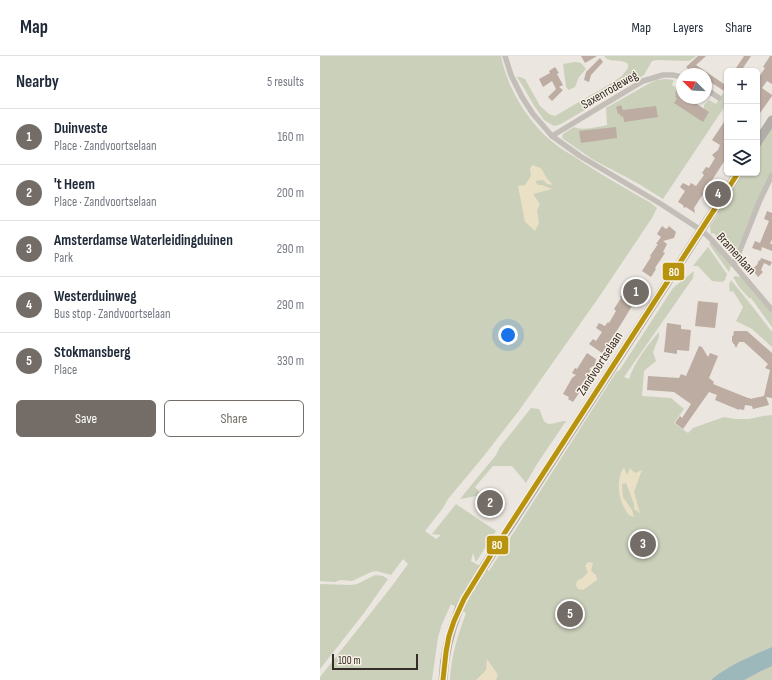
<!DOCTYPE html>
<meta charset="utf-8">
<style>
:root{--surface:#fff;--page:#f2f2f3;--text:#1f2937;--muted:#747a83;--line:#e0e1e3;--accent:#746d67}
body{margin:0;font-family:"Sofia Sans Condensed",sans-serif;background:var(--page);color:var(--text)}
.controls{position:absolute;right:12px;top:12px;display:grid;overflow:hidden;border-radius:6px;box-shadow:0 1px 3px #0004}
.controls button{width:36px;height:36px;display:grid;place-items:center;padding:0;border:0;border-bottom:1px solid var(--line);background:var(--surface);color:var(--text);font:20px sans-serif}
.compass{position:absolute;left:356px;top:12px;width:36px;height:36px;border-radius:50%;background:var(--surface);box-shadow:0 1px 3px #0004;rotate:294deg}
.scale{position:absolute;left:12px;bottom:10px;width:86px;box-sizing:border-box;padding-left:4px;border:2px solid #342c27;border-top:0;font-size:11px;line-height:14px;white-space:nowrap;color:#342c27;-webkit-text-stroke:3px #f8f1e6;paint-order:stroke}
.you{position:absolute;left:188px;top:279px;width:14px;height:14px;margin:-10px;border:3px solid #fff;border-radius:50%;background:#1a73e8;box-shadow:0 0 0 6px #1a73e833}
.badge{display:grid;place-items:center;width:26px;height:26px;border-radius:50%;background:var(--accent);color:#fff;font-size:13px;font-weight:700}
.pin{position:absolute;translate:-50% -50%;border:2px solid #fff;box-shadow:0 1px 4px #0006}
.list{margin:0;padding:0;list-style:none}
h2{display:flex;justify-content:space-between;align-items:center;height:52px;margin:0;padding:0 16px;font-size:17px}
h2 small{font-size:13px;font-weight:400;color:var(--muted)}
.list li{display:grid;grid-template-columns:26px 1fr auto;gap:12px;align-items:center;box-sizing:border-box;height:56px;padding:0 16px;border-top:1px solid var(--line)}
.list b{display:block;font-size:15px;white-space:nowrap}
.list p{margin:0;font-size:13px;white-space:nowrap;color:var(--muted)}
.list em{font-size:13px;font-style:normal;color:var(--muted)}
.actions{display:flex;gap:8px;padding:12px 16px}
.actions a{flex:1;padding:9px 0;border:1px solid var(--accent);border-radius:6px;text-align:center;font-size:14px;color:var(--accent)}
.actions .main{background:var(--accent);color:#fff}
.icon{flex:none;width:22px;height:22px;fill:none;stroke:currentColor;stroke-width:2;stroke-linecap:round;stroke-linejoin:round}
.map{position:relative;flex:none;width:452px;height:624px;overflow:hidden}
header{display:flex;align-items:center;gap:24px;box-sizing:border-box;height:56px;padding:0 20px;background:var(--surface);border-bottom:1px solid var(--line)}
header strong{font-size:19px}
nav{display:flex;gap:22px;margin-inline-start:auto;font-size:14px}
main{display:flex}
aside{flex:1;background:var(--surface)}
.map>svg:first-child{display:block}
</style>
<header>
<strong>Map</strong>
<nav><a>Map</a><a>Layers</a><a>Share</a></nav>
</header>
<main>
<aside>
<h2>Nearby<small>5 results</small></h2>
<ul class="list">
<li><span class="badge">1</span><div><b>Duinveste</b><p>Place · Zandvoortselaan</p></div><em>160 m</em></li>
<li><span class="badge">2</span><div><b>'t Heem</b><p>Place · Zandvoortselaan</p></div><em>200 m</em></li>
<li><span class="badge">3</span><div><b>Amsterdamse Waterleidingduinen</b><p>Park</p></div><em>290 m</em></li>
<li><span class="badge">4</span><div><b>Westerduinweg</b><p>Bus stop · Zandvoortselaan</p></div><em>290 m</em></li>
<li><span class="badge">5</span><div><b>Stokmansberg</b><p>Place</p></div><em>330 m</em></li>
</ul>
<div class="actions"><a class="main">Save</a><a>Share</a></div>
</aside>
<div class="map">
<svg width="452" height="624" viewBox="0 0 452 624">
<rect width="100%" height="100%" fill="#ebe6df"/>
<g fill="#cbd0ba">
<path d="M0 0H181C187 31 206 63 230 84 237 90 246 96 255 101 279 118 305 132 331 147L337 152 332 162 279 241 198 356 163 401 128 443 123 452 105 475 116 483 121 479 112 478 136 448 176 475 156 506 153 497 151 505 169 515 297 315H299L353 232 374 215 373 222 304 321 309 323C315 305 327 290 339 276V281L333 296 336 305 324 315 322 340 351 342 364 353 354 367 368 377 373 372 404 361 415 363H429L443 360 452 359V624H130C131 600 138 579 146 557L131 548 122 568 118 581 112 624H0V621L72 530 88 508 83 503 71 519 56 515 51 516 32 525 21 524 15 526 0 525Z"/>
<path d="M284 0H376L371 4 368 5 337 4 332 5 324 19 241 68 234 70 224 64 213 48 204 32 197 21H200L205 23 220 50 229 58 235 60 290 28 302 20 308 12V8C301 2 290 8 284 0Z"/>
<path d="M255 6 261 7 266 13 259 21 255 31 249 34 246 31 243 8Z"/>
<path d="M345 23 354 24 352 29 362 36V42L384 53V49L389 44 396 48 407 31V47L343 143 319 128 272 103 242 82 243 78 254 71C261 75 278 71 287 69L286 52 330 27 337 24Z"/>
<path d="M452 70V115L446 126 420 186 413 201 400 186 394 177 391 178 390 170 396 161 401 149 422 117H437V94Z"/>
<path d="M391 186 411 209 409 216 389 188Z"/>
<path d="M388 191 407 218 405 224 402 226 392 225 378 210H373Z"/>
<path d="M416 220 421 221 452 258V271L431 242H429L419 231 413 221Z"/>
<path d="M411 224 432 250 452 276V291L432 273 416 265 423 251 413 235 410 236 409 229Z"/>
<path d="M211 352 219 353C222 357 222 362 224 365 229 372 239 364 246 365L217 408 206 427 192 410H173L155 431 162 439 140 443 176 399 180 391Z"/>
<path d="M55 519 63 520 68 523 44 557 0 613V528L31 529 37 528Z"/>
</g>
<g fill="#eae0c6">
<path d="M212 109 221 112 226 121 233 129 227 128 223 124 215 125 218 129H222L232 133 213 138 220 148 217 154 219 167 215 175 205 166 198 130 205 129 211 120 210 113Z"/>
<path d="M304 411 307 419 310 412 315 417 322 414 314 436 320 457 314 453V448L306 427 302 428 303 441 312 454 314 461C312 460 310 460 308 458 308 458 305 453 305 453 298 441 296 423 304 411Z"/>
<path d="M268 506 273 507 271 515 276 519 277 524 263 534 258 533 256 529 257 525 264 521 268 516 265 510Z"/>
<path d="M167 603 178 619 176 624H156L166 614Z"/>
</g>
<path fill="#9db8bb" d="M452 591V610L441 615 424 624H391C409 609 431 600 452 591Z"/>
<g fill="#bdaca2">
<path d="M261 0H277L265 7Z"/>
<path d="M378 0H386L376 9 407 30V37L386 23V18H379L372 14 370 15 366 11Z"/>
<path d="M424 0H431L421 15H414Z"/>
<path d="M450 0H452V28L447 25 442 32 452 39V40L440 57 437 56V20L439 21 445 12 443 11Z"/>
<path d="M280 2 283 6 271 19 269 26 264 24 266 16Z"/>
<path d="M235 11 239 17 237 18 243 29 239 31 243 34 232 45 228 41 237 32 236 33 232 25 223 31 219 23 230 17 229 15Z"/>
<path d="M358 30 362 32V42H368L389 56 383 66 354 47 357 42 355 41 356 39 355 38Z"/>
<path d="M301 49 303 54 336 50 338 61 304 66 303 60 301 61 300 58H298L296 51Z"/>
<path d="M404 66 407 68V101L374 152 375 157 366 151 364 152 363 149 358 146 365 135 360 131 363 127 369 130 371 127 376 130 384 119 382 117 386 111 389 112 395 102 392 99 398 94 400 89 392 84Z"/>
<path d="M296 71 297 82 261 87 259 75Z"/>
<path d="M447 155 452 157V183L450 188H452V195L442 191 441 195 432 192 435 185 440 187 449 165 444 163Z"/>
<path d="M342 170 346 173 347 172V173L349 170 356 176 354 182 343 185 347 188 343 196 345 197 335 212 336 213 331 221 322 215 331 201 330 200 338 188H336L341 181 337 178Z"/>
<path d="M441 202 452 206 450 210 444 207 441 214 443 216 438 221 432 213 437 209 439 204 440 205Z"/>
<path d="M319 226 324 229 323 232 298 273 282 297 269 288 273 283 276 285 282 276 276 272 279 267 285 270 288 266 289 267 296 255 294 253 301 242 300 241 304 235 309 239 312 235 314 234Z"/>
<path d="M378 245 398 247 395 272 375 270Z"/>
<path d="M347 267 361 269V273L371 274 369 295 357 294V298L344 296Z"/>
<path d="M414 275H427L452 297V342L446 341 449 349 433 353 432 350 425 349 424 354 419 353V354L395 344 397 339 389 336 363 373 355 367 360 360 362 362 371 348 354 336 327 334 328 320 359 322 361 318 366 320 379 290 382 291 388 301 390 297 398 300 389 322 394 326 393 328 428 342H430V343L444 340 450 314 445 312 448 308 424 286H419L416 292 414 288H413V286H412V280H413Z"/>
<path d="M267 297 276 303 275 309 269 313 271 314 259 333 261 334 253 346 248 343 249 341 243 338 252 322 256 319 252 317 255 312 257 313Z"/>
<path d="M170 440 178 445 173 454 164 448Z"/>
</g>
<g fill="none" stroke-linecap="round" stroke-linejoin="round">
<path stroke="#c6c1ba" stroke-width="9" stroke-dasharray="9 4.5" stroke-linecap="butt" d="M139 553 144 543 163 512"/>
<g stroke="#c4beb8" stroke-width="5.5">
<path d="M185 0 191 19 202 41 213 58 232 80 260 100 341 148 381 174 390 182 414 209 452 254"/>
<path d="M386 33 399 42"/>
<path d="M232 80 323 25 343 19H353L362 21"/>
<path d="M414 209 440 144 452 119"/>
</g>
<g stroke="#b2ada8" stroke-width="9">
<path d="M437 87 452 64"/>
<path d="M163 512 418 117"/>
<path d="M123 624C124 599 130 575 139 553"/>
</g>
<g stroke="#f8f1e6" stroke-width="8">
<path id="bus-1" d="M123 624 126 596 129 580 134 565 144 543 182 481 418 117"/>
</g>
<use href="#bus-1" stroke="#b8940e" stroke-width="5"/>
</g>
<g text-anchor="middle" stroke-width="3" stroke-linejoin="round" paint-order="stroke">
<g font-size="13" fill="#342c27" stroke="#f8f1e6">
<text transform="translate(289 33) rotate(-30)" y="5">Saxenrodeweg</text>
<text transform="translate(417 197) rotate(48)" y="5">Bramenlaan</text>
<text transform="translate(279 307) rotate(-57)" y="5">Zandvoortselaan</text>
</g>
</g>
<g stroke="#f8f1e6" stroke-width="1.5">
<rect x="342" y="206" width="23" height="19" rx="4" fill="#b8940e"/>
<rect x="166" y="479" width="23" height="20" rx="4" fill="#b8940e"/>
</g>
<g font-size="11" text-anchor="middle" font-weight="bold" fill="#fff">
<text x="354" y="220">80</text>
<text x="177" y="493">80</text>
</g>
</svg>
<div class="controls">
<button>+</button>
<button>−</button>
<button><svg class="icon" aria-label="layers" viewBox="0 0 24 24"><path d="M12 4l9 5-9 5-9-5zM3 14l9 5 9-5"/></svg></button>
</div>
<svg class="compass" viewBox="-18 -18 36 36"><path d="M0-13l5 13h-10z" fill="#e53935"/><path d="M0 13l5-13h-10z" fill="#747a83"/></svg>
<div class="scale">100 m</div>
<div class="you"></div>
<div class="pin badge" style="left:316px;top:236px">1</div>
<div class="pin badge" style="left:170px;top:447px">2</div>
<div class="pin badge" style="left:323px;top:488px">3</div>
<div class="pin badge" style="left:398px;top:138px">4</div>
<div class="pin badge" style="left:250px;top:558px">5</div>
</div>
</main>
